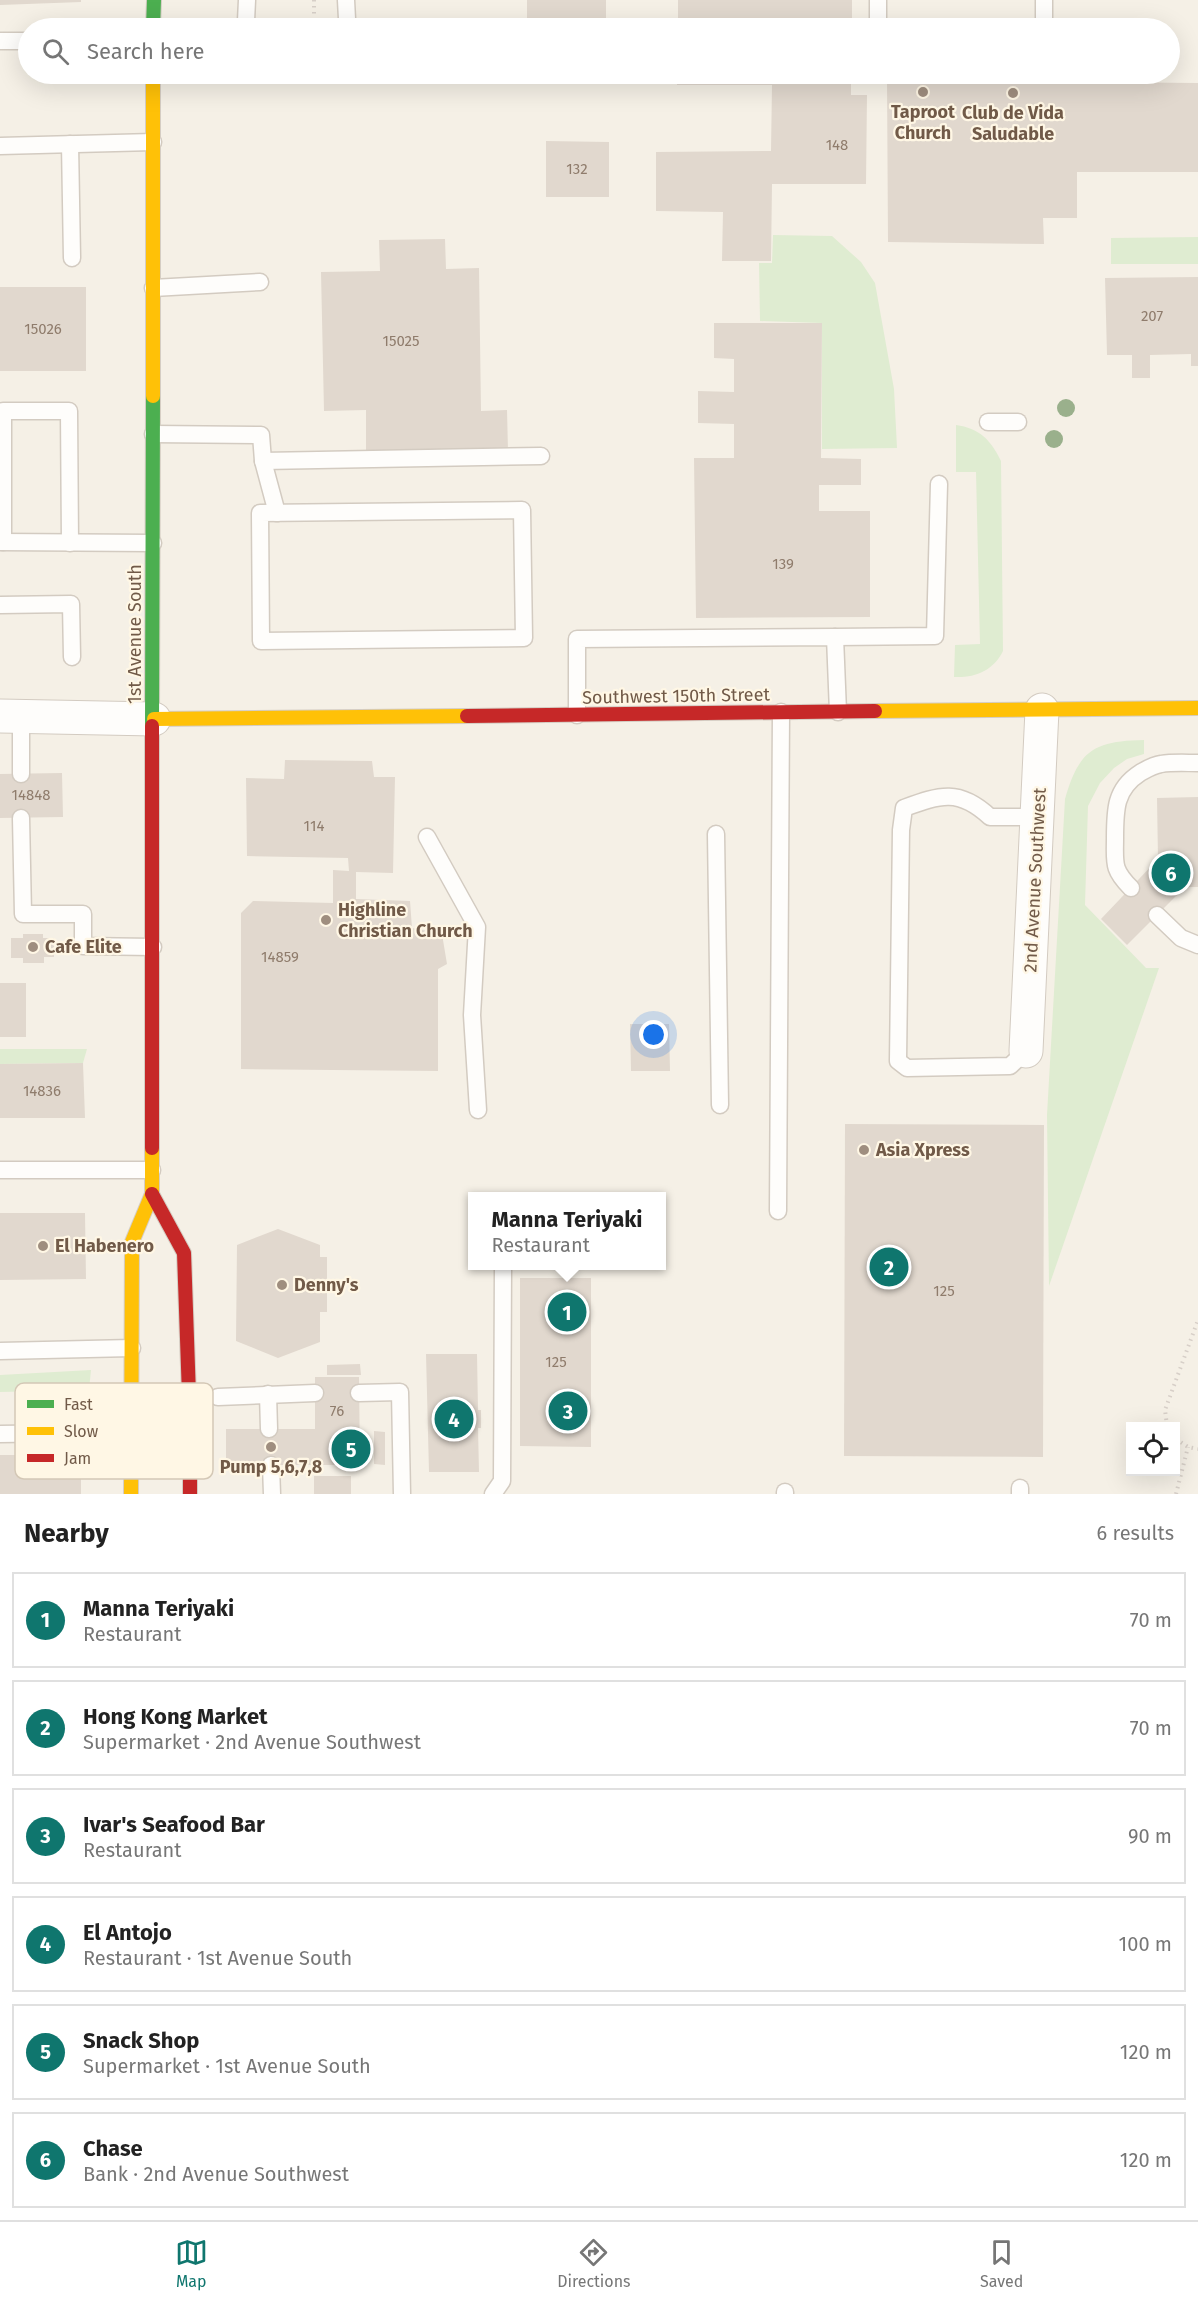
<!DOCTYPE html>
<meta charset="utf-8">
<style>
:root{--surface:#fff;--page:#f6f6f6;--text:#222;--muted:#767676;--line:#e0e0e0;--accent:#0f766e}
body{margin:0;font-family:"Fira Sans",sans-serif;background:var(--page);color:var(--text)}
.controls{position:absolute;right:18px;bottom:18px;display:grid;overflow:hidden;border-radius:0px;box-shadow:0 6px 24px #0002}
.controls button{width:54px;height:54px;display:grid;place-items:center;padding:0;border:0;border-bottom:2px solid var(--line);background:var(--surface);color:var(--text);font:30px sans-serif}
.you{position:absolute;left:654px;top:1035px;width:21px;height:21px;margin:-15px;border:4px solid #fff;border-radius:50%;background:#1a73e8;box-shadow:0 0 0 9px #1a73e833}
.badge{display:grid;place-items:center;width:39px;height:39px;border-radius:50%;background:var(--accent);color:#fff;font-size:20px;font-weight:700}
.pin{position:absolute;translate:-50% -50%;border:3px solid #fff;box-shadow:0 2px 6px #0006}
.popup{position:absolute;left:468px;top:1192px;width:198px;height:78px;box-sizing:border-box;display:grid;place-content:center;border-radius:0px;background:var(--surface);filter:drop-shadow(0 2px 4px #0005);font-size:20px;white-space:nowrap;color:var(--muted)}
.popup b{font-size:22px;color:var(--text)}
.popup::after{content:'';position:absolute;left:50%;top:100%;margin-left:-12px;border:12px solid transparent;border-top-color:var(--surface)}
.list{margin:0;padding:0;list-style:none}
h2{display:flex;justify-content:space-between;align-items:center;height:78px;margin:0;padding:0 24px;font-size:26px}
h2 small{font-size:20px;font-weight:400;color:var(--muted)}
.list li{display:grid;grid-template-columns:39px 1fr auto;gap:18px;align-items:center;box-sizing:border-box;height:96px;margin:0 12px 12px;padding:0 12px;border:2px solid var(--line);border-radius:0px}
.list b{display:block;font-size:22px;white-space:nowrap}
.list p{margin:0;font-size:20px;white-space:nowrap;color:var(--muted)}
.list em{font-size:20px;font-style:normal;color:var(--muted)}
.icon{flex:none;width:33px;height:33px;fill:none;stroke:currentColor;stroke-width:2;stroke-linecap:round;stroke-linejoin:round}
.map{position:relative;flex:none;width:1198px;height:1494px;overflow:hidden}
.search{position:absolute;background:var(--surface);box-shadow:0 6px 24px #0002;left:18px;right:18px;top:18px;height:66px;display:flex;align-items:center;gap:15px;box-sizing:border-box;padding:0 21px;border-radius:33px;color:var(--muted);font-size:22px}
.sheet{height:726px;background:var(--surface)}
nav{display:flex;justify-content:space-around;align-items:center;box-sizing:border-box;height:84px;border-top:2px solid var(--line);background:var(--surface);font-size:16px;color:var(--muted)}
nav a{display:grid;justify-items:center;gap:3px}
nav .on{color:var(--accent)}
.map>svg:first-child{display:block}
</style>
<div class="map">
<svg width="1198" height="1494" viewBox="0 0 1198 1494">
<rect width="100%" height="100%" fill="#f5f0e6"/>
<g fill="#dfecd1">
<path d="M773 235 832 236 861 262 875 283 894 389 897 448 822 449V323L760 321 759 263H772Z"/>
<path d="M1198 237V264H1111V238Z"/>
<path d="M956 425C979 428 991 440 1001 461L1003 651C993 671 975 678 954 677L955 645 980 644 976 472H956Z"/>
<path d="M1144 740V754L1127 759 1114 768 1100 783 1088 806 1085 905 1146 968H1159L1049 1286 1047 1115 1065 799C1079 750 1094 741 1144 740Z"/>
<path d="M0 1049H87L83 1063 0 1064Z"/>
<path d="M91 1370 89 1390 0 1392V1375Z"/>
</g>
<g fill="#e1d8ce">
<path d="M0 0H81V2L0 5Z"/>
<rect x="527" y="0" width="79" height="28"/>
<rect x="678" y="0" width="174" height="28"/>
<path d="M677 74H851V95H867L866 184H772L771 261H722L723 212 656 211V152L771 151 772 85H677Z"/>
<path d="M887 80 1198 83V172H1077V218H1043L1044 244 888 242Z"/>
<path d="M546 141 609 142V197H546Z"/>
<path d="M445 239 446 269 479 268 481 411 507 410 508 451 366 454V410L324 411 321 272 380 271 379 240Z"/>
<path d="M1198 277V366H1191V354L1150 355V378H1132V355H1107L1105 278Z"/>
<rect x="0" y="287" width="86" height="84"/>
<path d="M714 323H822L821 458 861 459V485H819V511H870V617L696 618 694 458H734V424L698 423V391L734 392V359L714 358Z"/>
<path d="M285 760 372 761 374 777H395L393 873 356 872V899L410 901 412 928 442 934 447 964 438 969V1071L241 1069V913L253 901 333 903V870L349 871 348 858 247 856 246 778 284 779Z"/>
<path d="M62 773 63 817 0 818V774Z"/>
<path d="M1198 797V887H1185L1127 945 1101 919 1158 859 1157 798Z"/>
<path d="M23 934H43V938H54V957H44V963H23V958H11V938H23Z"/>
<rect x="0" y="983" width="26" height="54"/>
<path d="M630 1024H669L670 1071H631Z"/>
<path d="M83 1063 85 1118H0V1064Z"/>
<path d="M845 1124 1044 1125 1043 1457 844 1456Z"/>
<path d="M0 1213H85L86 1279 0 1280Z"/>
<path d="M278 1229 320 1245V1257H327V1312H320V1342L278 1358 236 1341 237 1245Z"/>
<path d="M520 1278H591V1447L520 1446Z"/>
<path d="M426 1354H477L478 1410H481V1428H478L479 1472H429Z"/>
<path d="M360 1364 361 1375H327V1365Z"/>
<path d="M315 1377H359L360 1465H226V1429H315Z"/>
<path d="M374 1431 385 1432V1465L374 1464Z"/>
<path d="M0 1455H49V1461H81V1494H0Z"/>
<rect x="314" y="1476" width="37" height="18"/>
</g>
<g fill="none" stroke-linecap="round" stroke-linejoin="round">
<g stroke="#d3cbc1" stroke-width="19">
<g id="lane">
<path d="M346 0 347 19"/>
<path d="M878 0V28"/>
<path d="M1044 0V28"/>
<path d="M246 21 247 0"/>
<path d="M0 41H28"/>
<path d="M70 144 72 258"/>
<path d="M0 146 153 142"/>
<path d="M153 288 260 282"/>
<path d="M988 422H1018"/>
<path d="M153 434 261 435 263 461 277 513"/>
<path d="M263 461 541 456"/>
<path d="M522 510 524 638 261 641 260 513Z"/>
<path d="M0 542 153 543"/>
<path d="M3 542V411H69L70 543"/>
<path d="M0 605 71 604 72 657"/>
<path d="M835 637 935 636 939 484"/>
<path d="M577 715V639L835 637 838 712"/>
<path d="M21 716V774"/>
<path d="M21 818 23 914H83V946L153 947"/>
<path d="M716 834 720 1105"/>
<path d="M427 837 477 927 472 1015 478 1110"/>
<path d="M1131 888C1112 869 1115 863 1115 838 1115 810 1115 789 1140 773 1147 769 1153 765 1161 764 1173 762 1186 763 1198 763"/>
<path d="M1157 915 1181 938 1198 945"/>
<path d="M1026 1051 1010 1066 907 1068 898 1061 901 830 904 808C940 795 959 788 990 817H1038"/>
<path d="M0 1170H152"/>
<path d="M778 1211 781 712"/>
<path d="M0 1351 132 1348"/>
<path d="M359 1393 400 1392 402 1494"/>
<path d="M268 1394 269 1429"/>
<path d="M218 1397 315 1393"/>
<path d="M0 1434 132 1432"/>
<path d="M271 1465 272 1494"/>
<path d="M1020 1488V1494"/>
<path d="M785 1492V1494"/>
<path d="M493 1494 502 1481 503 1266"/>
</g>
</g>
<g stroke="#d3cbc1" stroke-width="35">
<g id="street">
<path d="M0 716 154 719"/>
<path d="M1026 1051 1042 710"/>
</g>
</g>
<g stroke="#d5cdc3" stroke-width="16">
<g id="fast">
<path d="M153 28 154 0"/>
<path d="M152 726 153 396"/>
</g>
</g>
<g stroke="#d5cdc3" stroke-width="16">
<g id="slow">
<path d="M153 396V74"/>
<path d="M875 711 1198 708"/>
<path d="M154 719 467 716"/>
<path d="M131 1494 132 1242 152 1194V1148"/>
</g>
</g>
<g stroke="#d5cdc3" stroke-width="16">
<g id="jam">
<path d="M467 716 875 711"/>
<path d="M152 1148V726"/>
<path d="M152 1194 184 1253 190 1424V1494"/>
</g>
</g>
<g stroke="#d7cfc8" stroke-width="4" stroke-dasharray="1.5 4.5" stroke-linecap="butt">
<path d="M314 0V20"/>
<path d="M1167 1426 1165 1410 1198 1320"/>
<path d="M1176 1439 1188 1447 1198 1449"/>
<path d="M1176 1494 1188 1447"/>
</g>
<use href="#lane" stroke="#fefdfb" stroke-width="16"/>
<use href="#street" stroke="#fefdfb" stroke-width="33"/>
<use href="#fast" stroke="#4caf50" stroke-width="14"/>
<use href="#slow" stroke="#ffc107" stroke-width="14"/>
<use href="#jam" stroke="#c62828" stroke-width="14"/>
</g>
<g fill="#9ab08c">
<circle cx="1066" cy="408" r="9"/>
<circle cx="1054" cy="439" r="9"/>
</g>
<g fill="#9f8e7f" stroke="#fff7e5" stroke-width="2">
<circle cx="923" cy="92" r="6"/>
<circle cx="1013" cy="93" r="6"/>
<circle cx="326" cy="920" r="6"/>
<circle cx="33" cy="947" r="6"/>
<circle cx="864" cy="1150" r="6"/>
<circle cx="43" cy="1246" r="6"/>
<circle cx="282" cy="1285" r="6"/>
<circle cx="271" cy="1447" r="6"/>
</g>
<g text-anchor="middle" stroke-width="4.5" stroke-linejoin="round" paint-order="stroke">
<g font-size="15" fill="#8f7c6c">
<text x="837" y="150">148</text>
<text x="577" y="174">132</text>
<text x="1152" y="321">207</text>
<text x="43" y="334">15026</text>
<text x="401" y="346">15025</text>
<text x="783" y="569">139</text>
<text x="31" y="800">14848</text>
<text x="314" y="831">114</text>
<text x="280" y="962">14859</text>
<text x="42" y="1096">14836</text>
<text x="944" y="1296">125</text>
<text x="556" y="1367">125</text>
<text x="337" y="1416">76</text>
</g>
<g font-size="18" font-weight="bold" fill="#715a48" stroke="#fff7e5" text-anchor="start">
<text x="923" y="118" text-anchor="middle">Taproot<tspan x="923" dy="21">Church</tspan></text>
<text x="1013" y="119" text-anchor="middle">Club de Vida<tspan x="1013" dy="21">Saludable</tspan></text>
<text x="338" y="916">Highline<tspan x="338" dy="21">Christian Church</tspan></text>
<text x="45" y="953">Cafe Elite</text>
<text x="876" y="1156">Asia Xpress</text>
<text x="55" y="1252">El Habenero</text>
<text x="294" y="1291">Denny's</text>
<text x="271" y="1473" text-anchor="middle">Pump 5,6,7,8</text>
</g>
<g font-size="18" fill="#715a48" stroke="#fff7e5">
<text transform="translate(135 634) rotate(-90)" y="6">1st Avenue South</text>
<text transform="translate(676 696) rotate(-1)" y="6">Southwest 150th Street</text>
<text transform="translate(1035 880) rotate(-87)" y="6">2nd Avenue Southwest</text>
</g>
</g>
<rect x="15" y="1383" width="198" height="96" rx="9" fill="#fff7e5" stroke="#d4c8b6" stroke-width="1.5"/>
<rect x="27" y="1400" width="27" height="8" fill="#4caf50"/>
<rect x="27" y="1427" width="27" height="8" fill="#ffc107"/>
<rect x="27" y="1454" width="27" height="8" fill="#c62828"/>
<g font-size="16" fill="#715a48">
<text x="64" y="1410">Fast</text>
<text x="64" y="1437">Slow</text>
<text x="64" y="1464">Jam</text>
</g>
</svg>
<div class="controls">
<button><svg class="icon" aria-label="locate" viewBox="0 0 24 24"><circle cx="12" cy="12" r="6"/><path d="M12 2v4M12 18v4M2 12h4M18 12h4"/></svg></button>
</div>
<div class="you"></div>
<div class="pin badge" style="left:567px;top:1312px">1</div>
<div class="popup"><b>Manna Teriyaki</b>Restaurant</div>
<div class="pin badge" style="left:889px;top:1267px">2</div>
<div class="pin badge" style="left:568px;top:1411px">3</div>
<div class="pin badge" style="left:454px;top:1419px">4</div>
<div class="pin badge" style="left:351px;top:1449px">5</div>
<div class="pin badge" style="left:1171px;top:873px">6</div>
<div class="search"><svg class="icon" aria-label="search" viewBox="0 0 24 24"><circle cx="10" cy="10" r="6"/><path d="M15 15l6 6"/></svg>Search here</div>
</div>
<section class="sheet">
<h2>Nearby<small>6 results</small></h2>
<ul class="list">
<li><span class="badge">1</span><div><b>Manna Teriyaki</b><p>Restaurant</p></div><em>70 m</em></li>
<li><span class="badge">2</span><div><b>Hong Kong Market</b><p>Supermarket · 2nd Avenue Southwest</p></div><em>70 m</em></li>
<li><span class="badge">3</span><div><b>Ivar's Seafood Bar</b><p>Restaurant</p></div><em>90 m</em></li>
<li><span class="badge">4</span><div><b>El Antojo</b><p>Restaurant · 1st Avenue South</p></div><em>100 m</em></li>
<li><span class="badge">5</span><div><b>Snack Shop</b><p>Supermarket · 1st Avenue South</p></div><em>120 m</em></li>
<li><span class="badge">6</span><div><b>Chase</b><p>Bank · 2nd Avenue Southwest</p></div><em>120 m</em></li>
</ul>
</section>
<nav>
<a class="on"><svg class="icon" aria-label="map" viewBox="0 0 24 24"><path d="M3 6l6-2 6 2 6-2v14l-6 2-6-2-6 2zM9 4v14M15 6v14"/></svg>Map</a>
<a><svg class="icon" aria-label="directions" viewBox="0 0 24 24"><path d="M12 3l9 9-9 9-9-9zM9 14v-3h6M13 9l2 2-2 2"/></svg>Directions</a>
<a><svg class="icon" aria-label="saved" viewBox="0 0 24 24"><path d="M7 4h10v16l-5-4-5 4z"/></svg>Saved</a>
</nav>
